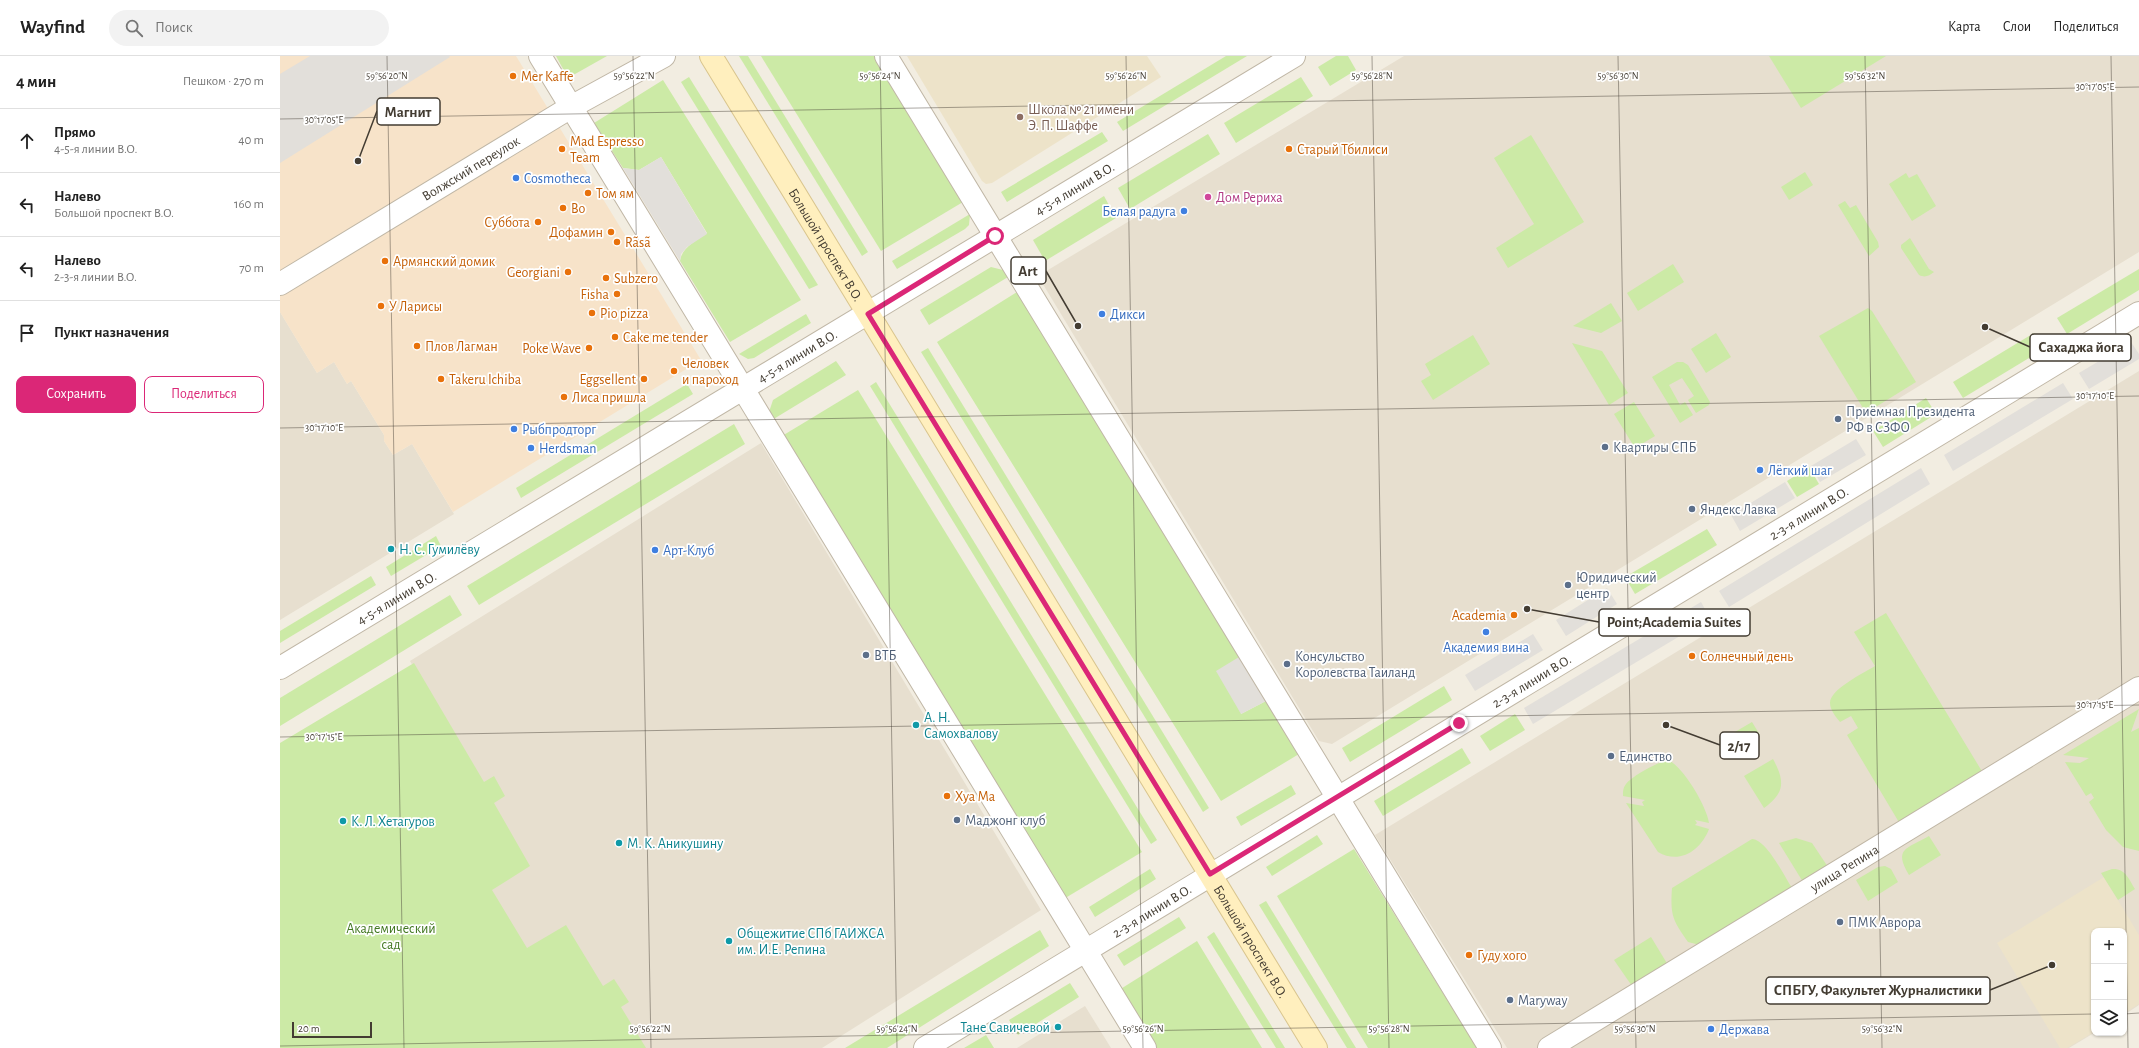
<!DOCTYPE html>
<html lang="ru">
<meta charset="utf-8">
<style>
:root{--surface:#fff;--page:#f2f2f2;--text:#222;--muted:#767676;--line:#e0e0e0;--accent:#db2777}
body{margin:0;font-family:"Alegreya Sans",sans-serif;background:var(--page);color:var(--text)}
.controls{position:absolute;right:12px;bottom:12px;display:grid;overflow:hidden;border-radius:8px;box-shadow:0 1px 3px #0004}
.controls button{width:36px;height:36px;display:grid;place-items:center;padding:0;border:0;border-bottom:1px solid var(--line);background:var(--surface);color:var(--text);font:20px sans-serif}
.scale{position:absolute;left:12px;bottom:10px;width:80px;box-sizing:border-box;padding-left:4px;border:2px solid #433c32;border-top:0;font-size:11px;line-height:14px;white-space:nowrap;color:#433c32;-webkit-text-stroke:3px #fff;paint-order:stroke}
.stop{position:absolute;width:12px;height:12px;margin:-9px;border:3px solid #db2777;border-radius:50%;background:#fff}
.stop.end{background:#db2777;border-color:#fff;box-shadow:0 1px 4px #0008}
.list{margin:0;padding:0;list-style:none}
h2{display:flex;justify-content:space-between;align-items:center;height:52px;margin:0;padding:0 16px;font-size:17px}
h2 small{font-size:13px;font-weight:400;color:var(--muted)}
.list li{display:grid;grid-template-columns:26px 1fr auto;gap:12px;align-items:center;box-sizing:border-box;height:64px;padding:0 16px;border-top:1px solid var(--line)}
.list b{display:block;font-size:15px;white-space:nowrap}
.list p{margin:0;font-size:13px;white-space:nowrap;color:var(--muted)}
.list em{font-size:13px;font-style:normal;color:var(--muted)}
.actions{display:flex;gap:8px;padding:12px 16px}
.actions a{flex:1;padding:9px 0;border:1px solid var(--accent);border-radius:8px;text-align:center;font-size:14px;color:var(--accent)}
.actions .main{background:var(--accent);color:#fff}
.icon{flex:none;width:22px;height:22px;fill:none;stroke:currentColor;stroke-width:2;stroke-linecap:round;stroke-linejoin:round}
.map{position:relative;flex:none;width:1859px;height:992px;overflow:hidden}
header{display:flex;align-items:center;gap:24px;box-sizing:border-box;height:56px;padding:0 20px;background:var(--surface);border-bottom:1px solid var(--line)}
header strong{font-size:19px}
nav{display:flex;gap:22px;margin-inline-start:auto;font-size:14px}
.search{width:280px;height:36px;background:var(--page);display:flex;align-items:center;gap:10px;box-sizing:border-box;padding:0 14px;border-radius:22px;color:var(--muted);font-size:15px}
main{display:flex}
aside{flex:1;background:var(--surface)}
.map>svg:first-child{display:block}
</style>
<header>
<strong>Wayfind</strong>
<div class="search"><svg class="icon" aria-label="search" viewBox="0 0 24 24"><circle cx="10" cy="10" r="6"/><path d="M15 15l6 6"/></svg>Поиск</div>
<nav><a>Карта</a><a>Слои</a><a>Поделиться</a></nav>
</header>
<main>
<aside>
<h2>4 мин<small>Пешком · 270 m</small></h2>
<ul class="list">
<li><svg class="icon" aria-label="ahead" viewBox="0 0 24 24"><path d="M12 20V5M6 11l6-6 6 6"/></svg><div><b>Прямо</b><p>4-5-я линии В.О.</p></div><em>40 m</em></li>
<li><svg class="icon" aria-label="left" viewBox="0 0 24 24"><path d="M17 20v-9H6M10 6l-5 5 5 5"/></svg><div><b>Налево</b><p>Большой проспект В.О.</p></div><em>160 m</em></li>
<li><svg class="icon" aria-label="left" viewBox="0 0 24 24"><path d="M17 20v-9H6M10 6l-5 5 5 5"/></svg><div><b>Налево</b><p>2-3-я линии В.О.</p></div><em>70 m</em></li>
<li><svg class="icon" aria-label="arrive" viewBox="0 0 24 24"><path d="M6 21V4h12l-3 4 3 4H6"/></svg><div><b>Пункт назначения</b></div></li>
</ul>
<div class="actions"><a class="main">Сохранить</a><a>Поделиться</a></div>
</aside>
<div class="map">
<svg width="1859" height="992" viewBox="0 0 1859 992">
<rect width="100%" height="100%" fill="#f2ede1"/>
<g fill="#e7dfcf">
<path d="M1124 0H1859V196L1052 688 1039 685 758 220Z"/>
<path d="M0 256 37 317 54 306 67 328 71 325 104 379V385L113 399 132 388 174 458 0 564Z"/>
<path d="M1859 315V949L1844 959V875H1814V977L1789 992H1227L1095 779Z"/>
<path d="M481 387 761 854 542 992H361L247 895 209 833 247 809 130 605Z"/>
<path d="M805 950 831 992H737Z"/>
</g>
<path fill="#f7e3c9" d="M0 0H236L421 304 173 456 132 388 113 399 104 385V379L71 325 67 328 54 306 37 317 0 256Z"/>
<g fill="#ede3c9">
<path d="M627 0H867L881 21 712 127 706 128 702 125Z"/>
<path d="M1824 821 1859 879V948L1844 957V875H1814V976L1787 992H1780L1717 887Z"/>
</g>
<g fill="#cceaa6">
<path d="M276 0H327L288 22Z"/>
<path d="M459 0H468L588 196 582 200Z"/>
<path d="M481 0H595L683 146 601 195Z"/>
<path d="M946 0H967L843 75 837 66Z"/>
<path d="M1056 0H1068L1076 14 1050 30 1038 11Z"/>
<path d="M1489 0H1606L1521 52Z"/>
<path d="M409 21 538 229 529 233 401 26Z"/>
<path d="M1021 21 1033 40 956 87 944 67Z"/>
<path d="M383 24 521 244 450 286 400 205C402 191 416 185 427 177L381 101 359 114 343 112 314 67Z"/>
<path d="M822 76 828 85 727 146 721 136Z"/>
<path d="M928 78 940 98 850 153 838 132Z"/>
<path d="M1251 79 1304 166 1228 212 1216 192 1254 168 1214 102Z"/>
<path d="M1525 116 1533 129 1509 144 1501 131Z"/>
<path d="M1626 117 1629 122 1637 118 1656 150 1632 165 1609 128Z"/>
<path d="M824 140 836 162 765 205 753 184Z"/>
<path d="M1565 145 1570 152 1576 149 1598 186 1599 191 1589 200 1558 149Z"/>
<path d="M690 158 689 169 685 173 617 213 612 205Z"/>
<path d="M1630 182 1649 213 1654 216C1649 220 1645 222 1639 219L1621 192V189Z"/>
<path d="M1393 208 1404 226 1358 255 1347 237Z"/>
<path d="M711 211 723 214 728 221 649 269 640 254Z"/>
<path d="M1859 213V234L1787 278 1777 262Z"/>
<path d="M737 236 959 601 961 658 986 645 1019 698 941 745 657 286Z"/>
<path d="M1331 247 1342 265 1321 277 1293 270Z"/>
<path d="M1588 252 1592 255 1636 326 1586 357 1539 280Z"/>
<path d="M526 258 531 267 474 302 468 303 459 298Z"/>
<path d="M1436 277 1451 301 1426 317 1411 293Z"/>
<path d="M1754 277 1764 293 1683 342 1673 326Z"/>
<path d="M1193 279 1210 308 1153 344 1141 325 1151 319 1145 308Z"/>
<path d="M1292 287 1322 295 1348 337 1329 349Z"/>
<path d="M648 292 929 752 923 756 641 296Z"/>
<path d="M556 305 566 319 492 364 489 356 493 344Z"/>
<path d="M1397 306H1403L1408 309 1430 346 1429 349 1416 357 1408 344 1414 340 1402 322 1389 329 1400 349 1405 346 1413 359 1400 367 1372 321Z"/>
<path d="M596 326 877 784 871 788 590 330Z"/>
<path d="M407 328 413 338 241 442 236 432Z"/>
<path d="M578 334 862 796 782 844 502 380Z"/>
<path d="M1646 342 1656 358 1603 391 1593 375Z"/>
<path d="M1354 346 1375 380 1355 392 1334 358Z"/>
<path d="M454 368 465 388 199 549 187 530Z"/>
<path d="M1529 411 1539 428 1517 441 1507 425Z"/>
<path d="M1427 473 1437 489 1355 538 1345 521Z"/>
<path d="M156 480 161 490 111 520 106 511Z"/>
<path d="M91 520 96 529 0 587V575Z"/>
<path d="M170 539 182 559 0 670V642Z"/>
<path d="M1606 557 1703 717 1620 768 1567 679 1578 672 1571 660 1560 666C1556 661 1550 654 1550 647 1550 633 1584 617 1595 610L1574 576Z"/>
<path d="M134 607 204 726 214 720 225 740 214 747 250 810 212 834 247 892 286 869 323 930 334 923 349 946 341 951 366 992H0V687Z"/>
<path d="M1164 630 1172 644 1070 706 1062 692Z"/>
<path d="M1859 653 1851 676 1859 672V795L1843 791 1826 774 1809 746 1814 742 1811 737 1806 740 1785 706 1800 707 1809 702 1783 699Z"/>
<path d="M1235 658 1245 674 1210 695 1200 680Z"/>
<path d="M1472 666 1480 679 1451 697 1443 683Z"/>
<path d="M1182 692 1191 707 1103 760 1094 745Z"/>
<path d="M1493 703C1505 725 1505 737 1484 752L1464 720Z"/>
<path d="M1388 704C1403 710 1427 751 1429 767L1415 764 1417 767 1415 769 1429 773C1421 794 1400 809 1378 796L1346 747 1364 750 1362 746 1365 744 1343 740C1343 735 1343 732 1346 728 1352 720 1378 706 1388 704Z"/>
<path d="M1011 729 1016 738 961 770 956 761Z"/>
<path d="M1037 779 1043 788 992 820 986 811Z"/>
<path d="M1649 780 1661 799 1629 819C1613 792 1627 793 1649 780Z"/>
<path d="M1516 782 1532 787 1548 811 1523 826 1499 787Z"/>
<path d="M1472 783C1487 784 1504 820 1512 832L1420 889 1408 886C1393 864 1390 860 1392 832Z"/>
<path d="M1074 793 1197 992H1088L997 840Z"/>
<path d="M1605 810 1611 813 1618 826 1588 845 1576 824 1598 811Z"/>
<path d="M870 813 876 823 815 861 809 851Z"/>
<path d="M1832 813C1845 812 1849 823 1855 833L1838 844 1821 817Z"/>
<path d="M986 845 1076 992H1067L979 849Z"/>
<path d="M899 861 906 872 844 910 837 899Z"/>
<path d="M760 874 769 890 607 992H565Z"/>
<path d="M934 876 1005 992H996L927 881Z"/>
<path d="M1371 881 1388 909 1352 930 1334 904Z"/>
<path d="M917 885 982 992H874L839 934Z"/>
<path d="M790 927 799 941 738 979 729 964Z"/>
<path d="M706 979 714 992H684Z"/>
</g>
<g fill="#e2dfda">
<path d="M30 0H169L170 1 0 107V18Z"/>
<path d="M381 101 427 178 407 191 401 198 400 205 343 112 359 114Z"/>
<path d="M1851 286 1859 298V303L1809 333 1799 317Z"/>
<path d="M1783 327 1793 343 1673 415 1664 399Z"/>
<path d="M1576 383 1586 399 1540 426 1531 410Z"/>
<path d="M1641 412 1650 428 1449 551 1439 535Z"/>
<path d="M1505 426 1515 442 1460 475 1451 459Z"/>
<path d="M1327 532 1337 548 1286 580 1276 564Z"/>
<path d="M1421 546 1430 562 1253 668 1244 652Z"/>
<path d="M1253 578 1263 594 1195 635 1185 619Z"/>
<path d="M959 601 986 645 961 658 936 615Z"/>
</g>
<g fill="none" stroke-linecap="round" stroke-linejoin="round">
<g stroke="#c0b7a6" stroke-width="24">
<g id="minor">
<path d="M260 0 865 992"/>
<path d="M606 0 1210 992"/>
<path id="s1" d="M0 228 291 51 384 0"/>
<path id="s2" d="M0 612 1014 0"/>
<path id="s3" d="M645 992 1859 257"/>
<path id="s4" d="M1269 992 1859 632"/>
</g>
</g>
<g stroke="#d9c58e" stroke-width="24">
<g id="secondary">
<path id="s5" d="M431 0 1036 992"/>
</g>
</g>
<use href="#minor" stroke="#fff" stroke-width="22"/>
<use href="#secondary" stroke="#ffefbe" stroke-width="22"/>
</g>
<g fill="none" stroke-linecap="round" stroke-linejoin="round">
<path stroke="#db2777" stroke-width="5" d="M715 180 588 258 930 818 1179 667"/>
</g>
<path fill="none" stroke="#433c32" stroke-width="1" stroke-opacity="0.45" d="M107 0 124 992M353 0 371 992M600 0 617 992M846 0 863 992M1092 0 1109 992M1338 0 1356 992M1585 0 1602 992M1831 0 1848 992M0 63 1859 31M0 372 1859 340M0 681 1859 649M1844 958 1859 957M0 990 1814 958"/>
<g fill="#e8710a" stroke="#fff" stroke-width="1.5">
<circle cx="233" cy="20" r="4"/>
<circle cx="282" cy="93" r="4"/>
<circle cx="1009" cy="93" r="4"/>
<circle cx="308" cy="137" r="4"/>
<circle cx="283" cy="152" r="4"/>
<circle cx="258" cy="166" r="4"/>
<circle cx="331" cy="176" r="4"/>
<circle cx="337" cy="186" r="4"/>
<circle cx="105" cy="205" r="4"/>
<circle cx="288" cy="216" r="4"/>
<circle cx="326" cy="222" r="4"/>
<circle cx="337" cy="238" r="4"/>
<circle cx="101" cy="250" r="4"/>
<circle cx="312" cy="257" r="4"/>
<circle cx="335" cy="281" r="4"/>
<circle cx="137" cy="290" r="4"/>
<circle cx="309" cy="292" r="4"/>
<circle cx="394" cy="315" r="4"/>
<circle cx="161" cy="323" r="4"/>
<circle cx="364" cy="323" r="4"/>
<circle cx="284" cy="341" r="4"/>
<circle cx="1234" cy="559" r="4"/>
<circle cx="1412" cy="600" r="4"/>
<circle cx="667" cy="740" r="4"/>
<circle cx="1189" cy="899" r="4"/>
</g>
<circle fill="#8d6e63" stroke="#fff" stroke-width="1.5" cx="740" cy="61" r="4"/>
<g fill="#3f7fe0" stroke="#fff" stroke-width="1.5">
<circle cx="236" cy="122" r="4"/>
<circle cx="904" cy="155" r="4"/>
<circle cx="822" cy="258" r="4"/>
<circle cx="234" cy="373" r="4"/>
<circle cx="251" cy="392" r="4"/>
<circle cx="1480" cy="414" r="4"/>
<circle cx="375" cy="494" r="4"/>
<circle cx="1206" cy="576" r="4"/>
<circle cx="1431" cy="973" r="4"/>
</g>
<circle fill="#d1479c" stroke="#fff" stroke-width="1.5" cx="928" cy="141" r="4"/>
<g fill="#5c6f8a" stroke="#fff" stroke-width="1.5">
<circle cx="1558" cy="363" r="4"/>
<circle cx="1325" cy="391" r="4"/>
<circle cx="1412" cy="453" r="4"/>
<circle cx="1288" cy="529" r="4"/>
<circle cx="586" cy="599" r="4"/>
<circle cx="1007" cy="608" r="4"/>
<circle cx="1331" cy="700" r="4"/>
<circle cx="677" cy="764" r="4"/>
<circle cx="1560" cy="866" r="4"/>
<circle cx="1230" cy="944" r="4"/>
</g>
<g fill="#0f9aa8" stroke="#fff" stroke-width="1.5">
<circle cx="111" cy="493" r="4"/>
<circle cx="636" cy="669" r="4"/>
<circle cx="63" cy="765" r="4"/>
<circle cx="339" cy="787" r="4"/>
<circle cx="449" cy="885" r="4"/>
<circle cx="778" cy="971" r="4"/>
</g>
<g text-anchor="middle" stroke-width="3.5" stroke-linejoin="round" paint-order="stroke">
<g font-size="14" fill="#c56008" stroke="#fff" text-anchor="start">
<text x="241" y="25">Mer Kaffe</text>
<text x="290" y="90">Mad Espresso<tspan x="290" dy="16">Team</tspan></text>
<text x="1017" y="98">Старый Тбилиси</text>
<text x="316" y="142">Том ям</text>
<text x="291" y="157">Bo</text>
<text x="250" y="171" text-anchor="end">Суббота</text>
<text x="323" y="181" text-anchor="end">Дофамин</text>
<text x="345" y="191">Rãsã</text>
<text x="113" y="210">Армянский домик</text>
<text x="280" y="221" text-anchor="end">Georgiani</text>
<text x="334" y="227">Subzero</text>
<text x="329" y="243" text-anchor="end">Fisha</text>
<text x="109" y="255">У Ларисы</text>
<text x="320" y="262">Pio pizza</text>
<text x="343" y="286">Cake me tender</text>
<text x="145" y="295">Плов Лагман</text>
<text x="301" y="297" text-anchor="end">Poke Wave</text>
<text x="402" y="312">Человек<tspan x="402" dy="16">и пароход</tspan></text>
<text x="169" y="328">Takeru Ichiba</text>
<text x="356" y="328" text-anchor="end">Eggsellent</text>
<text x="292" y="346">Лиса пришла</text>
<text x="1226" y="564" text-anchor="end">Academia</text>
<text x="1420" y="605">Солнечный день</text>
<text x="675" y="745">Хуа Ма</text>
<text x="1197" y="904">Гуду хого</text>
</g>
<g font-size="14" fill="#785e54" stroke="#fff" text-anchor="start">
<text x="748" y="58">Школа № 21 имени<tspan x="748" dy="16">Э. П. Шаффе</tspan></text>
</g>
<g font-size="14" fill="#433c32" stroke="#fff">
<text dy="5" stroke="none"><textPath href="#s1" startOffset="223">Волжский переулок</textPath></text>
<text dy="5" stroke="none"><textPath href="#s2" startOffset="928">4-5-я линии В.О.</textPath></text>
<text dy="5" stroke="none"><textPath href="#s5" startOffset="221">Большой проспект В.О.</textPath></text>
<text dy="5" stroke="none"><textPath href="#s2" startOffset="604">4-5-я линии В.О.</textPath></text>
<text dy="5" stroke="none"><textPath href="#s3" startOffset="1033">2-3-я линии В.О.</textPath></text>
<text dy="5" stroke="none"><textPath href="#s2" startOffset="136">4-5-я линии В.О.</textPath></text>
<text dy="5" stroke="none"><textPath href="#s3" startOffset="709">2-3-я линии В.О.</textPath></text>
<text dy="5" stroke="none"><textPath href="#s4" startOffset="346">улица Репина</textPath></text>
<text dy="5" stroke="none"><textPath href="#s3" startOffset="265">2-3-я линии В.О.</textPath></text>
<text dy="5" stroke="none"><textPath href="#s5" startOffset="1037">Большой проспект В.О.</textPath></text>
</g>
<g font-size="14" fill="#366cbe" stroke="#fff" text-anchor="start">
<text x="244" y="127">Cosmotheca</text>
<text x="896" y="160" text-anchor="end">Белая радуга</text>
<text x="830" y="263">Дикси</text>
<text x="242" y="378">Рыбпродторг</text>
<text x="259" y="397">Herdsman</text>
<text x="1488" y="419">Лёгкий шаг</text>
<text x="383" y="499">Арт-Клуб</text>
<text x="1206" y="596" text-anchor="middle">Академия вина</text>
<text x="1439" y="978">Держава</text>
</g>
<g font-size="14" fill="#b23c85" stroke="#fff" text-anchor="start">
<text x="936" y="146">Дом Рериха</text>
</g>
<g font-size="14" fill="#4e5e75" stroke="#fff" text-anchor="start">
<text x="1566" y="360">Приёмная Президента<tspan x="1566" dy="16">РФ в СЗФО</tspan></text>
<text x="1333" y="396">Квартиры СПБ</text>
<text x="1420" y="458">Яндекс Лавка</text>
<text x="1296" y="526">Юридический<tspan x="1296" dy="16">центр</tspan></text>
<text x="594" y="604">ВТБ</text>
<text x="1015" y="605">Консульство<tspan x="1015" dy="16">Королевства Таиланд</tspan></text>
<text x="1339" y="705">Единство</text>
<text x="685" y="769">Маджонг клуб</text>
<text x="1568" y="871">ПМК Аврора</text>
<text x="1238" y="949">Maryway</text>
</g>
<g font-size="14" fill="#0d838f" stroke="#fff" text-anchor="start">
<text x="119" y="498">Н. С. Гумилёву</text>
<text x="644" y="666">А. Н.<tspan x="644" dy="16">Самохвалову</tspan></text>
<text x="71" y="770">К. Л. Хетагуров</text>
<text x="347" y="792">М. К. Аникушину</text>
<text x="457" y="882">Общежитие СПб ГАИЖСА<tspan x="457" dy="16">им. И.Е. Репина</tspan></text>
<text x="770" y="976" text-anchor="end">Тане Савичевой</text>
</g>
<g font-size="14" fill="#437822" stroke="#fff">
<text x="111" y="877">Академический<tspan x="111" dy="16">сад</tspan></text>
</g>
</g>
<g font-size="10" text-anchor="middle" fill="#433c32" stroke="#fff" stroke-width="3.5" stroke-linejoin="round" paint-order="stroke">
<text x="107" y="23">59°56'20"N</text>
<text x="354" y="23">59°56'22"N</text>
<text x="600" y="23">59°56'24"N</text>
<text x="846" y="23">59°56'26"N</text>
<text x="1092" y="23">59°56'28"N</text>
<text x="1338" y="23">59°56'30"N</text>
<text x="1585" y="23">59°56'32"N</text>
<text x="1815" y="34">30°17'05"E</text>
<text x="44" y="67">30°17'05"E</text>
<text x="1815" y="343">30°17'10"E</text>
<text x="44" y="375">30°17'10"E</text>
<text x="1815" y="652">30°17'15"E</text>
<text x="44" y="684">30°17'15"E</text>
<text x="370" y="976">59°56'22"N</text>
<text x="617" y="976">59°56'24"N</text>
<text x="863" y="976">59°56'26"N</text>
<text x="1109" y="976">59°56'28"N</text>
<text x="1355" y="976">59°56'30"N</text>
<text x="1602" y="976">59°56'32"N</text>
</g>
<path fill="none" stroke="#433c32" stroke-width="1.5" d="M78 105L97 55M798 270L766 215M1705 271L1750 291M1247 553L1319 566M1386 669L1440 689M1772 909L1710 934"/>
<g fill="#433c32" stroke="#fff" stroke-width="1.5">
<circle cx="78" cy="105" r="4"/>
<circle cx="798" cy="270" r="4"/>
<circle cx="1705" cy="271" r="4"/>
<circle cx="1247" cy="553" r="4"/>
<circle cx="1386" cy="669" r="4"/>
<circle cx="1772" cy="909" r="4"/>
</g>
<g fill="#fff" stroke="#433c32" stroke-width="1.5">
<rect x="97" y="42" width="63" height="27" rx="4"/>
<rect x="731" y="201" width="35" height="27" rx="4"/>
<rect x="1750" y="278" width="101" height="27" rx="4"/>
<rect x="1319" y="553" width="151" height="27" rx="4"/>
<rect x="1440" y="676" width="39" height="27" rx="4"/>
<rect x="1486" y="921" width="224" height="27" rx="4"/>
</g>
<g font-size="15" text-anchor="middle" font-weight="bold" fill="#433c32">
<text x="128" y="61">Магнит</text>
<text x="748" y="220">Art</text>
<text x="1801" y="296">Сахаджа йога</text>
<text x="1394" y="571">Point;Academia Suites</text>
<text x="1459" y="695">2/17</text>
<text x="1598" y="939">СПБГУ, Факультет Журналистики</text>
</g>
</svg>
<div class="controls">
<button>+</button>
<button>−</button>
<button><svg class="icon" aria-label="layers" viewBox="0 0 24 24"><path d="M12 4l9 5-9 5-9-5zM3 14l9 5 9-5"/></svg></button>
</div>
<div class="scale">20 m</div>
<div class="stop" style="left:715px;top:180px"></div>
<div class="stop end" style="left:1179px;top:667px"></div>
</div>
</main>
